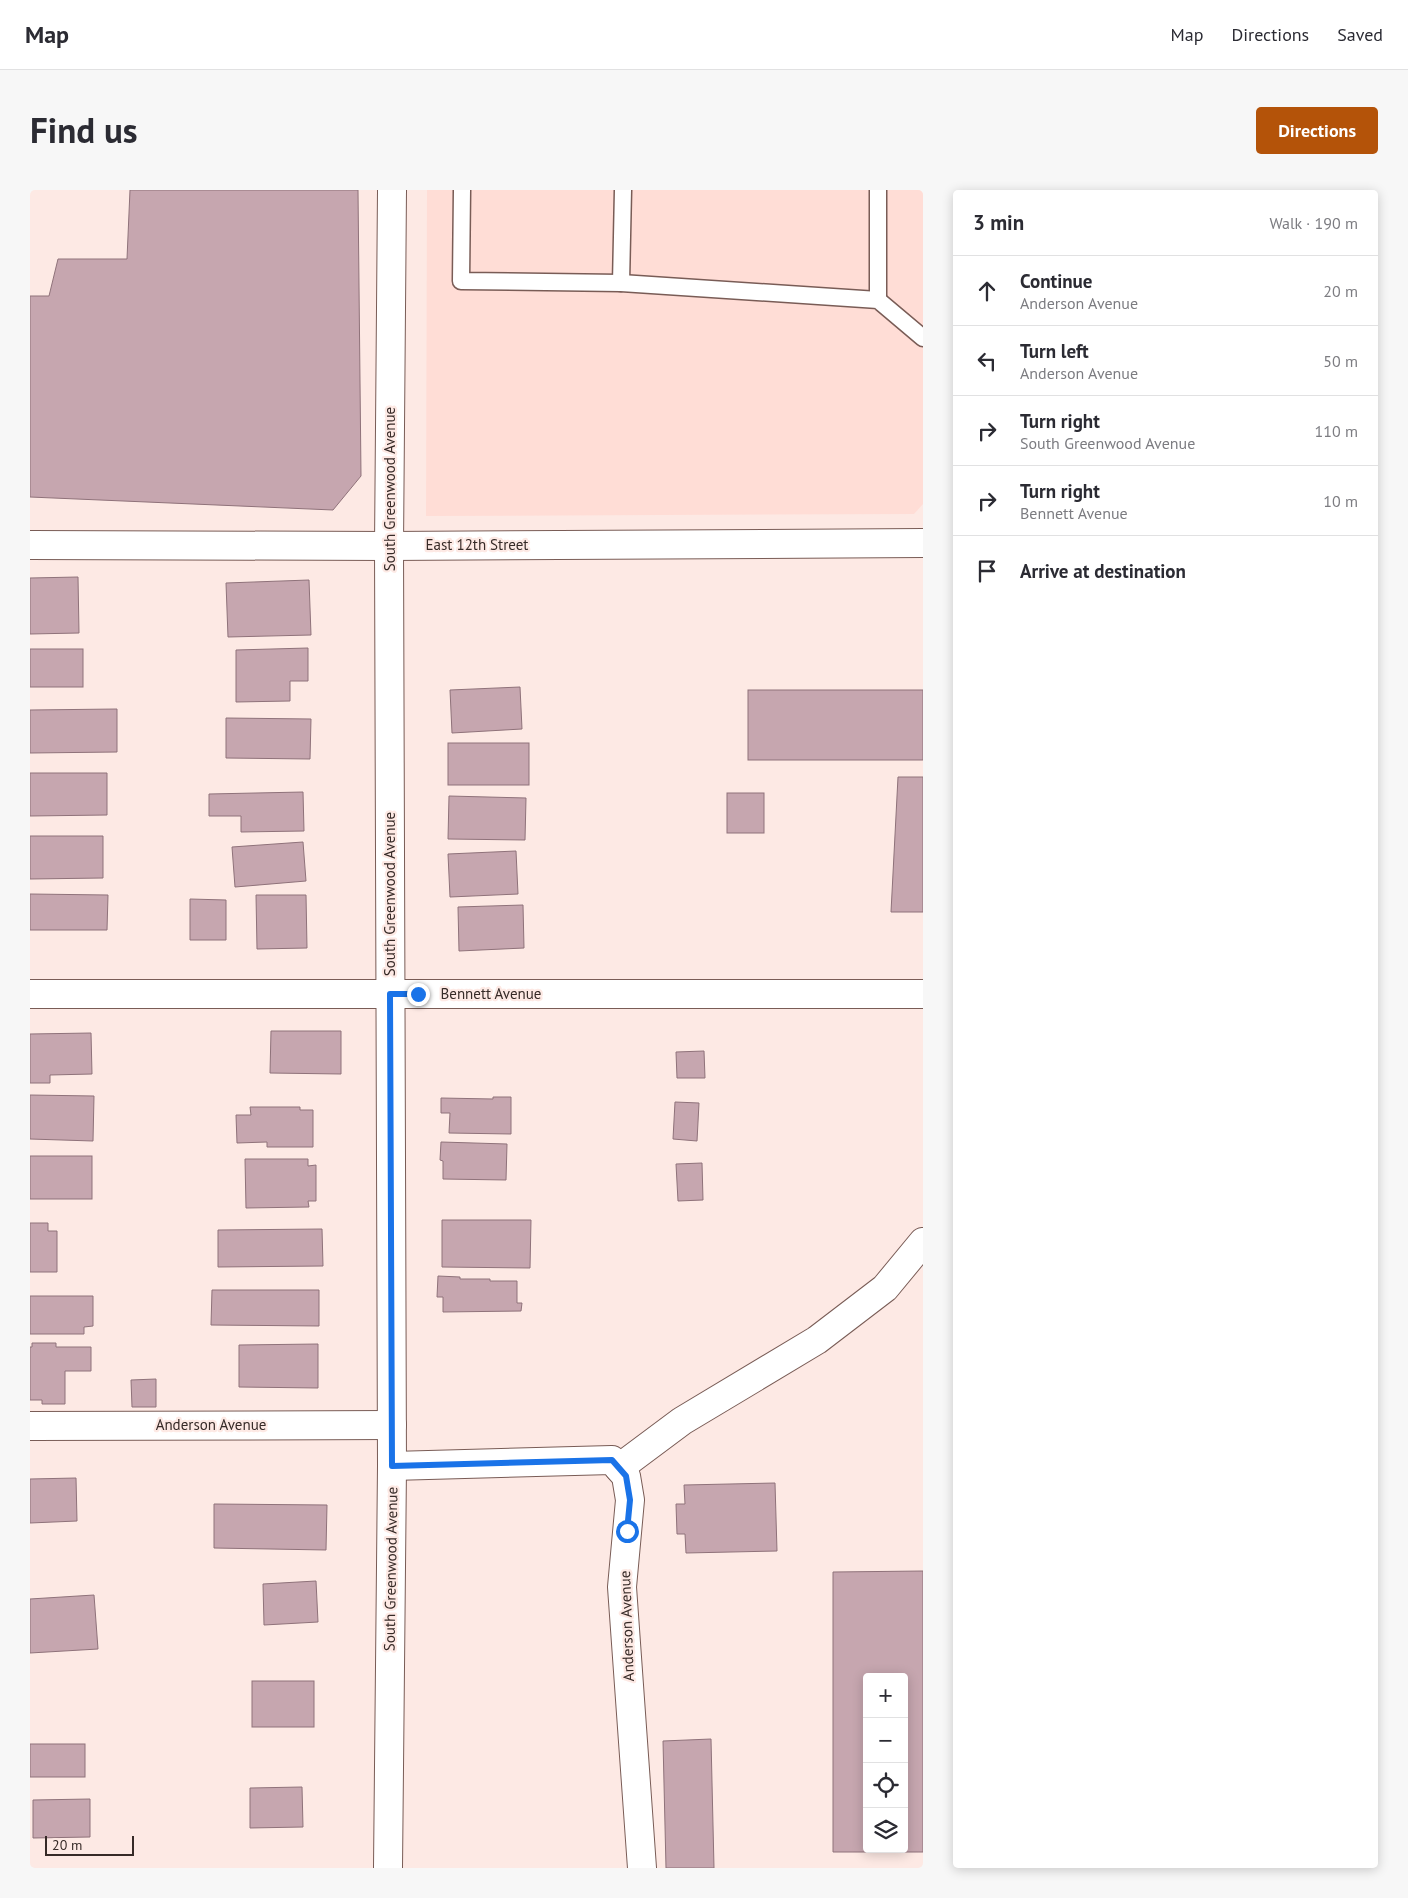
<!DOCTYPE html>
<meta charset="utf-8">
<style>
:root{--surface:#fff;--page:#f7f7f7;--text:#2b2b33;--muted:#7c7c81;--line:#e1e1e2;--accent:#b45309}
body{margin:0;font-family:"PT Sans",sans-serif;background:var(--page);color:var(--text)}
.controls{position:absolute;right:15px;bottom:15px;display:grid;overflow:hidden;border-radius:5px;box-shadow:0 2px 12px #0003}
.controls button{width:45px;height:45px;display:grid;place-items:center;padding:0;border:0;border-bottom:1px solid var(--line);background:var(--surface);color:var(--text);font:25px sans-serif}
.scale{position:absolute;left:15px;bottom:12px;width:89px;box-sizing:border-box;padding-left:5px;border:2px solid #362a27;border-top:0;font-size:14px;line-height:18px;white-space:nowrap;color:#362a27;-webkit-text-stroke:4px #fde9e4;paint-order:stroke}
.stop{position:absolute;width:15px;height:15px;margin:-11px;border:4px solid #1a73e8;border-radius:50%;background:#fff}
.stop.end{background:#1a73e8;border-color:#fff;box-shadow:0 1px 5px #0008}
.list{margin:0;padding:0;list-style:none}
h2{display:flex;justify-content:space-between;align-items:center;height:65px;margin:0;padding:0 20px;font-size:21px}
h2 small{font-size:16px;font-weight:400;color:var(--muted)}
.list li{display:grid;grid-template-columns:32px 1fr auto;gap:15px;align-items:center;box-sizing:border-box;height:70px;padding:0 20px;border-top:1px solid var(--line)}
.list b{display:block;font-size:19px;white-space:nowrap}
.list p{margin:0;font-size:16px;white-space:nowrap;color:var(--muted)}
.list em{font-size:16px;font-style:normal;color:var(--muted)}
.icon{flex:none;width:28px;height:28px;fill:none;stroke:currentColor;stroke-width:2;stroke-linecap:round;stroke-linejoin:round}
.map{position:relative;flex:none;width:893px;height:1678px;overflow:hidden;border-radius:5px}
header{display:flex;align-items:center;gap:30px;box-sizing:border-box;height:70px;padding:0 25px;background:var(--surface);border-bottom:1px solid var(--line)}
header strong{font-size:24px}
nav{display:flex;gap:28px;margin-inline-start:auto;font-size:18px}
.intro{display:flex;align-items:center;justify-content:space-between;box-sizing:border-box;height:120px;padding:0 30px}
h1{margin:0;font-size:35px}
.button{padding:12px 22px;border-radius:5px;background:var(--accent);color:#fff;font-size:18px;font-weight:700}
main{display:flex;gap:30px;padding:0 30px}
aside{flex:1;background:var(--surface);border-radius:5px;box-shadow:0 2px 12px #0003}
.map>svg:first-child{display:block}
</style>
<header>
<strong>Map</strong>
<nav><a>Map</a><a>Directions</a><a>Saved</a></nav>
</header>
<div class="intro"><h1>Find us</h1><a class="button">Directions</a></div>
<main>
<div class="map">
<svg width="893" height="1678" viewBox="0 0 893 1678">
<rect width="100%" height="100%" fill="#fde9e4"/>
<path fill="#ffddd6" d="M397 0H893V314L884 324 396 326Z"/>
<g fill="#c6a6af" stroke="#8f727a" fill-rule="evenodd">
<path d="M100 0H328L331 286 303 320 0 307V106H19L28 69H97Z"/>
<path d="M48 387 49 443 0 444V388Z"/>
<path d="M279 390 281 445 198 447 196 393Z"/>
<path d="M278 458V491H260V511L206 512V460Z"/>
<rect x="0" y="459" width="53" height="38"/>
<path d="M490 497 492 539 422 543 420 500Z"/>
<rect x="718" y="500" width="175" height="70"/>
<path d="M87 519V562L0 563V520Z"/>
<path d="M196 528 281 529 280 569 196 568Z"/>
<rect x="418" y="553" width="81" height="42"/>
<path d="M0 583H77V625L0 626Z"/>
<path d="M868 587H893V722H861Z"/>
<path d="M273 602 274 641 211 642V626H179V604Z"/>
<rect x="697" y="603" width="37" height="40"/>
<path d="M419 606 496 608 495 650 418 649Z"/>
<path d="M0 646H73V688L0 689Z"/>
<path d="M273 652 276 691 205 697 202 657Z"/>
<path d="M486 661 488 704 420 707 418 664Z"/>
<path d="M0 704 78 705 77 740H0Z"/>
<path d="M226 705H276L277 758 227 759Z"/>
<path d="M160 709 196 710V750H160Z"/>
<path d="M493 715 494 758 429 761 428 717Z"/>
<path d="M241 841H311V884L240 883Z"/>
<path d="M61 843 62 884 20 885V893H0V844Z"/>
<path d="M674 861 675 888H647L646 862Z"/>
<path d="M0 905 64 906 63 951 0 949Z"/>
<path d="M463 907H481V944L419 943 420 923H411V908L463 909Z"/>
<path d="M645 912 669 913 667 951 643 949Z"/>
<path d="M220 917H270V920H283V957H237V952L207 953 206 925H221Z"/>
<path d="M411 952 477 954 476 990 413 989V971L410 970Z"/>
<rect x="0" y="966" width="62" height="43"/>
<path d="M215 969H278V976L286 975V1011H278L279 1017 216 1018Z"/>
<path d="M672 973 673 1010 648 1011 646 974Z"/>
<path d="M412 1030H501L500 1078 412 1077Z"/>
<path d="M0 1033H18V1041H27V1082H0Z"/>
<path d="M292 1039 293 1076 188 1077V1040Z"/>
<path d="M408 1086 430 1087V1089H460V1091H487V1113H492L491 1121 413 1122V1107H407Z"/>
<path d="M182 1100H289V1136L181 1135Z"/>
<path d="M0 1106H63V1136L54 1137V1144H0Z"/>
<path d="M2 1153H26V1157H61V1181H35V1214H12V1210H0V1157H2Z"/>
<path d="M288 1154V1198L209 1197V1155Z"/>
<path d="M126 1189V1217H102L101 1190Z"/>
<path d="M46 1288 47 1331 0 1333V1289Z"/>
<path d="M745 1293 747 1361 656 1363 655 1344H647L646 1314H655L654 1295Z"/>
<path d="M184 1314 297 1315 296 1360 184 1358Z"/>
<path d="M893 1381V1662H803V1382ZM837 1487H874V1659H837Z"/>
<path d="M286 1391 288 1432 234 1435 233 1394Z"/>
<path d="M64 1405 68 1459 0 1463V1409Z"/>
<rect x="222" y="1491" width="62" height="46"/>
<path d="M681 1549 684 1678H636L633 1551Z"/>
<rect x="0" y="1554" width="55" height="33"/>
<path d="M272 1597 273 1637 220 1638V1598Z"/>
<path d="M60 1609V1647L3 1648V1610Z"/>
</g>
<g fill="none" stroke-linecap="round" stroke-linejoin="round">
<g stroke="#795c56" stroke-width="19">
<g id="service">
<path d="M432 0 431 91 591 93 848 110 893 148"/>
<path d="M591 93 593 0"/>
<path d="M848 110V0"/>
</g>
</g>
<g stroke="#795c56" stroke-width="30">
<g id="minor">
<path d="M0 355 359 356 893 353"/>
<path d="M0 804H893"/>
<path d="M0 1236 362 1235"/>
<path d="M362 1276 582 1270 596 1286 600 1310 592 1397 612 1678"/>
<path d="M589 1278 652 1231 787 1150 855 1098 893 1052"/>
<path d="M358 1678 362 1276 359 356 362 0"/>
</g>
</g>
<use href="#service" stroke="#fff" stroke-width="16"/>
<use href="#minor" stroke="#fff" stroke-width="28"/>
</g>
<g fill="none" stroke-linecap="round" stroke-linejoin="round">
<path stroke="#1a73e8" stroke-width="6" d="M388 804H360L362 1276 582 1270 596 1286 600 1310 597 1341"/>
</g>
<g text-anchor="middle" stroke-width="4.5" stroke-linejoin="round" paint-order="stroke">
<g font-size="15" fill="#362a27" stroke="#fde9e4">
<text transform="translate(360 299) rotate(-90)" y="5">South Greenwood Avenue</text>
<text x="447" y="360">East 12th Street</text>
<text transform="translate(360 704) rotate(-90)" y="5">South Greenwood Avenue</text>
<text x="461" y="809">Bennett Avenue</text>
<text x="181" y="1240">Anderson Avenue</text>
<text transform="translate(361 1379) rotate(-89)" y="5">South Greenwood Avenue</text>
<text transform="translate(597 1436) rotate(-92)" y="5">Anderson Avenue</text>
</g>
</g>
</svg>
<div class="controls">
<button>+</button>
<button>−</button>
<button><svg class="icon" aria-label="locate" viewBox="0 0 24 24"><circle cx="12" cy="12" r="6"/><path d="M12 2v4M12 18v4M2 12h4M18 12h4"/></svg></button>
<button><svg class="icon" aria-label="layers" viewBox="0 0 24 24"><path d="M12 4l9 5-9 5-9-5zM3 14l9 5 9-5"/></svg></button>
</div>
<div class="scale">20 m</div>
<div class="stop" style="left:597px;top:1341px"></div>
<div class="stop end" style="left:388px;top:804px"></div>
</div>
<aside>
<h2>3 min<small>Walk · 190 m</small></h2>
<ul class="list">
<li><svg class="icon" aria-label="ahead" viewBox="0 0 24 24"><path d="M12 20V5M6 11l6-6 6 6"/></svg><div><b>Continue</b><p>Anderson Avenue</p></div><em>20 m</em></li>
<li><svg class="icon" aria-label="left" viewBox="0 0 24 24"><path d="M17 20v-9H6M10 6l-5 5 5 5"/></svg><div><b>Turn left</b><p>Anderson Avenue</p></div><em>50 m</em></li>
<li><svg class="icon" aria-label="right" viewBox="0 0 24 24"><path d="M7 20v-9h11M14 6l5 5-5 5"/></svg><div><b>Turn right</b><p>South Greenwood Avenue</p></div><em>110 m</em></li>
<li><svg class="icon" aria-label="right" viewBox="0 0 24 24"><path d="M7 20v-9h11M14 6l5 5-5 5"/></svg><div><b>Turn right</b><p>Bennett Avenue</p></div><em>10 m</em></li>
<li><svg class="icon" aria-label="arrive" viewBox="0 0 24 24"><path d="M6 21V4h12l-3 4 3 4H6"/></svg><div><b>Arrive at destination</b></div></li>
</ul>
</aside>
</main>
